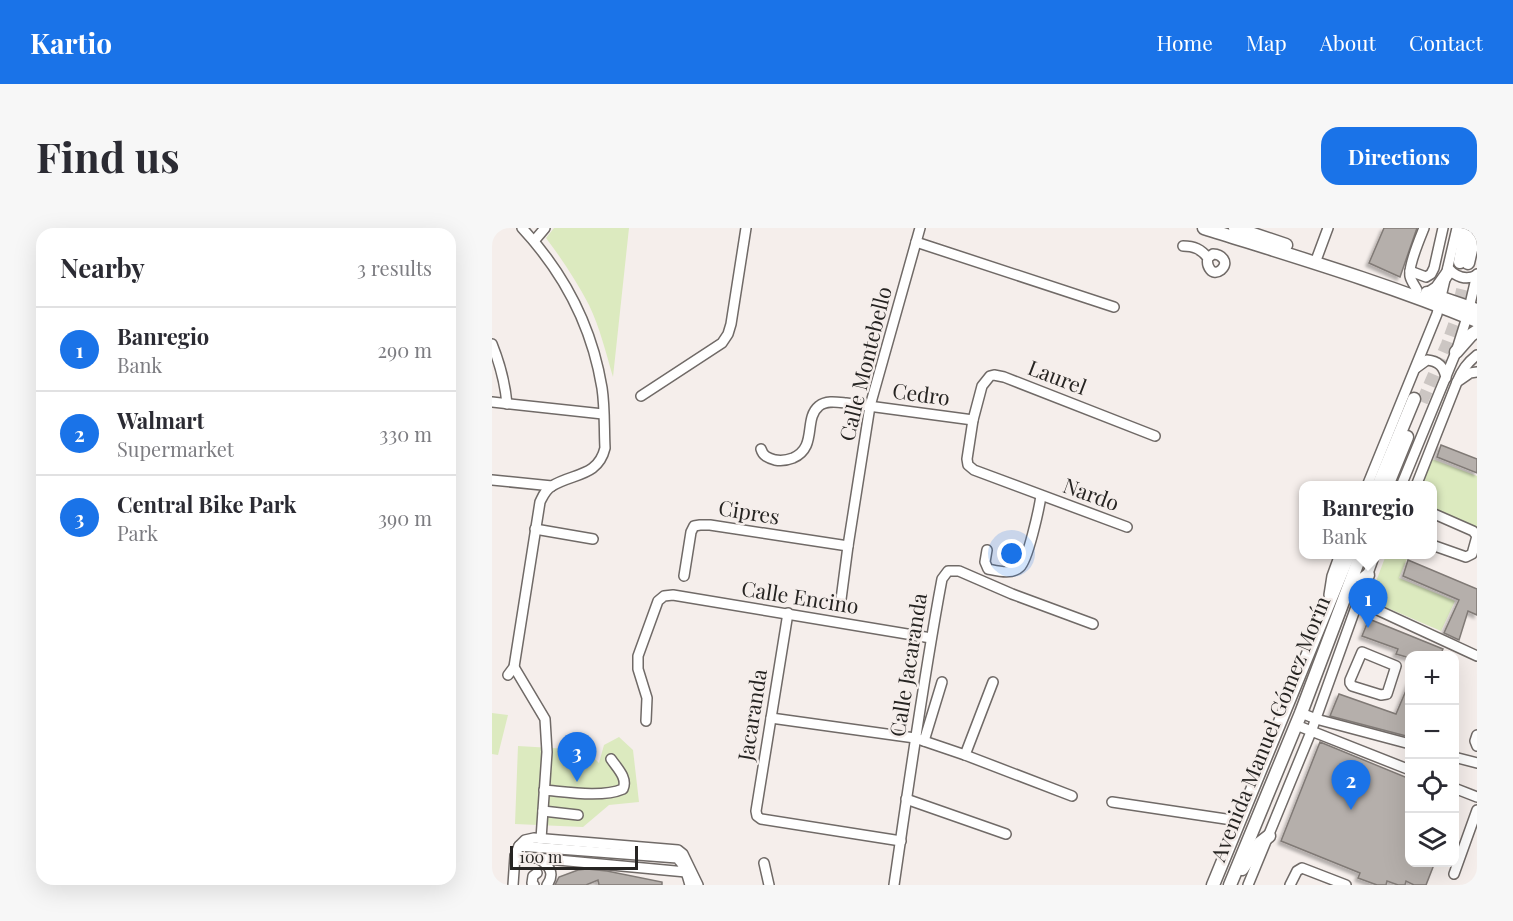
<!DOCTYPE html>
<meta charset="utf-8">
<style>
:root{--surface:#fff;--page:#f7f7f7;--text:#2b2b33;--muted:#7c7c81;--line:#e1e1e2;--accent:#1a73e8}
body{margin:0;font-family:"Playfair Display",serif;background:var(--page);color:var(--text)}
.controls{position:absolute;right:18px;bottom:18px;display:grid;overflow:hidden;border-radius:12px;box-shadow:0 6px 24px #0002}
.controls button{width:54px;height:54px;display:grid;place-items:center;padding:0;border:0;border-bottom:2px solid var(--line);background:var(--surface);color:var(--text);font:30px sans-serif}
.scale{position:absolute;left:18px;bottom:15px;width:128px;box-sizing:border-box;padding-left:6px;border:3px solid #262422;border-top:0;font-size:16px;line-height:21px;white-space:nowrap;color:#262422;-webkit-text-stroke:4px #f5eeeb;paint-order:stroke}
.you{position:absolute;left:520px;top:326px;width:21px;height:21px;margin:-15px;border:4px solid #fff;border-radius:50%;background:#1a73e8;box-shadow:0 0 0 9px #1a73e833}
.badge{display:grid;place-items:center;width:39px;height:39px;border-radius:50%;background:var(--accent);color:#fff;font-size:20px;font-weight:700}
.pin{position:absolute;translate:-50% -50px;filter:drop-shadow(0 2px 3px #0008)}
.pin::after{content:'';position:absolute;top:32px;width:21px;height:18px;background:inherit;clip-path:polygon(0 0,100% 0,50% 100%)}
.popup{position:absolute;left:807px;top:253px;width:138px;height:78px;box-sizing:border-box;display:grid;place-content:center;border-radius:12px;background:var(--surface);filter:drop-shadow(0 2px 4px #0005);font-size:20px;white-space:nowrap;color:var(--muted)}
.popup b{font-size:22px;color:var(--text)}
.popup::after{content:'';position:absolute;left:50%;top:100%;margin-left:-12px;border:12px solid transparent;border-top-color:var(--surface)}
.list{margin:0;padding:0;list-style:none}
h2{display:flex;justify-content:space-between;align-items:center;height:78px;margin:0;padding:0 24px;font-size:26px}
h2 small{font-size:20px;font-weight:400;color:var(--muted)}
.list li{display:grid;grid-template-columns:39px 1fr auto;gap:18px;align-items:center;box-sizing:border-box;height:84px;padding:0 24px;border-top:2px solid var(--line)}
.list b{display:block;font-size:22px;white-space:nowrap}
.list p{margin:0;font-size:20px;white-space:nowrap;color:var(--muted)}
.list em{font-size:20px;font-style:normal;color:var(--muted)}
.icon{flex:none;width:33px;height:33px;fill:none;stroke:currentColor;stroke-width:2;stroke-linecap:round;stroke-linejoin:round}
.map{position:relative;flex:none;width:985px;height:657px;overflow:hidden;border-radius:18px}
header{display:flex;align-items:center;gap:36px;box-sizing:border-box;height:84px;padding:0 30px;background:var(--accent);color:#fff}
header strong{font-size:28px}
nav{display:flex;gap:33px;margin-inline-start:auto;font-size:21px}
.intro{display:flex;align-items:center;justify-content:space-between;box-sizing:border-box;height:144px;padding:0 36px}
h1{margin:0;font-size:42px}
.button{padding:15px 27px;border-radius:18px;background:var(--accent);color:#fff;font-size:21px;font-weight:700}
main{display:flex;gap:36px;padding:0 36px}
aside{flex:1;background:var(--surface);border-radius:18px;box-shadow:0 6px 24px #0002}
.map>svg:first-child{display:block}
</style>
<header>
<strong>Kartio</strong>
<nav><a>Home</a><a>Map</a><a>About</a><a>Contact</a></nav>
</header>
<div class="intro"><h1>Find us</h1><a class="button">Directions</a></div>
<main>
<aside>
<h2>Nearby<small>3 results</small></h2>
<ul class="list">
<li><span class="badge">1</span><div><b>Banregio</b><p>Bank</p></div><em>290 m</em></li>
<li><span class="badge">2</span><div><b>Walmart</b><p>Supermarket</p></div><em>330 m</em></li>
<li><span class="badge">3</span><div><b>Central Bike Park</b><p>Park</p></div><em>390 m</em></li>
</ul>
</aside>
<div class="map">
<svg width="985" height="657" viewBox="0 0 985 657">
<defs>
<filter id="shadow"><feDropShadow dx="-3" dy="3" stdDeviation="1.5" flood-color="#0004"/></filter>
</defs>
<rect width="100%" height="100%" fill="#f5eeeb"/>
<g fill="#dceabf">
<path d="M62 0H137L121 149C114 125 108 100 97 77 85 54 70 31 54 10Z"/>
<path d="M940 231 985 248V299L941 281 940 258H930Z"/>
<path d="M917 326 907 350 963 373 949 403 877 372 894 327Z"/>
<path d="M0 485 16 487 6 527 0 526Z"/>
<path d="M127 509 141 522 147 574 117 577 91 599 23 596 26 518 94 522 107 535 112 517Z"/>
</g>
<g fill="#b5afab" stroke="#807a76" stroke-width="1.5" filter="url(#shadow)">
<path d="M892 0H925L908 49 877 35Z"/>
<path d="M949 217 985 231V245L945 229Z"/>
<path d="M916 332 985 361V387L976 383 967 412 952 405 967 372 911 348Z"/>
<path d="M877 391 951 421 948 428H918V430L904 426 906 421 870 408Z"/>
<path d="M918 453V509L838 488 847 466 904 486Z"/>
<path d="M828 514 918 551V634H943L934 657H922L914 653 913 657H906L895 653 894 657H885L866 650 868 645 789 613Z"/>
<path d="M95 641 115 643 170 654V657H107L106 652 94 657H63L67 649 86 642Z"/>
</g>
<g fill="none" stroke-linecap="round" stroke-linejoin="round">
<path stroke="#ccc6c3" stroke-width="12" stroke-dasharray="12 6" stroke-linecap="butt" d="M930 174 955 116 963 94 976 35"/>
<g stroke="#706a67" stroke-width="12">
<g id="minor">
<path d="M42 13 53 0"/>
<path d="M424 14 622 79"/>
<path d="M691 18C702 18 709 21 716 30 714 38 720 49 729 42 738 34 729 26 721 26L716 30"/>
<path d="M823 35 836 0"/>
<path d="M956 40C964 49 974 53 985 47"/>
<path d="M918 43 934 49 939 46 942 40 951 0"/>
<path d="M925 62C923 58 919 53 918 48 916 38 928 10 932 0"/>
<path d="M0 116C8 136 13 154 15 176"/>
<path d="M924 140 935 132C947 133 952 139 954 150"/>
<path d="M965 154C970 142 975 135 985 127"/>
<path d="M149 168 230 115 236 106 239 96 254 0"/>
<path d="M0 174 111 186"/>
<path d="M269 221C271 228 276 230 283 232 289 233 296 232 301 230 326 219 311 191 327 178 334 172 345 174 354 175L481 192"/>
<path d="M0 252 60 258"/>
<path d="M875 258 945 86 965 0"/>
<path d="M909 258 964 124 975 89 985 46"/>
<path d="M924 258 965 154 978 145 985 144"/>
<path d="M940 285 981 303 985 308 980 326 974 329 940 317"/>
<path d="M635 299 482 242 476 237 475 231 481 192 490 158 498 148 502 147 512 149 663 208"/>
<path d="M43 301 101 311"/>
<path d="M495 322 493 334 496 341C506 343 520 347 528 339 536 332 547 281 549 268"/>
<path d="M192 348 199 304 202 298 208 297H218L356 318"/>
<path d="M837 367 840 348 848 326"/>
<path d="M866 373 985 428"/>
<path d="M348 379 356 318 378 178 428 0"/>
<path d="M296 385 264 583 265 588 269 591 409 613"/>
<path d="M870 424 904 438 895 466 889 467 860 458 858 455V452Z"/>
<path d="M22 439 53 491 55 524 49 611"/>
<path d="M16 447 22 439 48 274C51 268 53 262 60 258 81 245 106 249 113 220 112 201 113 180 110 160 100 99 72 45 30 0"/>
<path d="M809 485 824 491 918 516"/>
<path d="M279 490 423 510 473 527 580 568"/>
<path d="M154 493 155 470 146 441V428L166 373 172 368 181 367 439 410"/>
<path d="M804 497 918 542"/>
<path d="M985 507 983 513 985 518"/>
<path d="M432 513 450 454"/>
<path d="M473 527 501 454"/>
<path d="M962 529 985 535"/>
<path d="M962 560 985 569"/>
<path d="M52 562C75 564 110 570 131 561 136 550 125 540 119 531"/>
<path d="M414 571 514 606"/>
<path d="M620 574 747 593"/>
<path d="M51 583 86 587"/>
<path d="M27 618 33 612 42 610 186 622 191 626 206 657"/>
<path d="M23 628 194 644 196 645"/>
<path d="M47 631C58 638 63 646 55 657"/>
<path d="M272 635 277 657"/>
<path d="M962 646 985 582"/>
<path d="M21 657 23 628 27 618 185 630C193 637 195 647 198 657"/>
<path d="M42 657 40 655 41 648 45 645"/>
<path d="M402 657C417 555 431 452 450 351L456 343H467L520 366 601 396"/>
<path d="M756 657 819 504 883 326"/>
<path d="M798 657 805 643 810 640 854 657"/>
</g>
</g>
<g stroke="#706a67" stroke-width="15">
<g id="major">
<path d="M712 0C804 29 896 56 985 93"/>
<path d="M743 0 794 17"/>
<path d="M968 34 974 0"/>
<path d="M976 35 984 0"/>
<path d="M935 65 985 82"/>
<path d="M936 66 945 60 955 46"/>
<path d="M964 124 979 107 985 103"/>
<path d="M886 258 922 171"/>
<path d="M895 258 915 209"/>
<path d="M861 367 867 354 876 347"/>
<path d="M750 641 768 615 777 608"/>
<path d="M721 657 857 326"/>
<path d="M738 657 809 485 869 326"/>
</g>
</g>
<use href="#minor" stroke="#fff" stroke-width="9"/>
<use href="#major" stroke="#fff" stroke-width="12"/>
</g>
<g text-anchor="middle" stroke-width="5" stroke-linejoin="round" paint-order="stroke">
<g font-size="21" fill="#262422" stroke="#f5eeeb">
<text transform="translate(374 136) rotate(-76)" y="7">Calle Montebello</text>
<text transform="translate(565 150) rotate(21)" y="7">Laurel</text>
<text transform="translate(429 167) rotate(8)" y="7">Cedro</text>
<text transform="translate(599 267) rotate(20)" y="7">Nardo</text>
<text transform="translate(257 285) rotate(9)" y="7">Cipres</text>
<text transform="translate(308 370) rotate(9)" y="7">Calle Encino</text>
<text transform="translate(417 437) rotate(-81)" y="7">Calle Jacaranda</text>
<text transform="translate(261 487) rotate(-81)" y="7">Jacaranda</text>
<text transform="translate(779 501) rotate(-68)" y="7">Avenida Manuel Gómez Morín</text>
</g>
</g>
</svg>
<div class="controls">
<button>+</button>
<button>−</button>
<button><svg class="icon" aria-label="locate" viewBox="0 0 24 24"><circle cx="12" cy="12" r="6"/><path d="M12 2v4M12 18v4M2 12h4M18 12h4"/></svg></button>
<button><svg class="icon" aria-label="layers" viewBox="0 0 24 24"><path d="M12 4l9 5-9 5-9-5zM3 14l9 5 9-5"/></svg></button>
</div>
<div class="scale">100 m</div>
<div class="you"></div>
<div class="pin badge" style="left:876px;top:400px">1</div>
<div class="popup"><b>Banregio</b>Bank</div>
<div class="pin badge" style="left:859px;top:582px">2</div>
<div class="pin badge" style="left:85px;top:554px">3</div>
</div>
</main>
